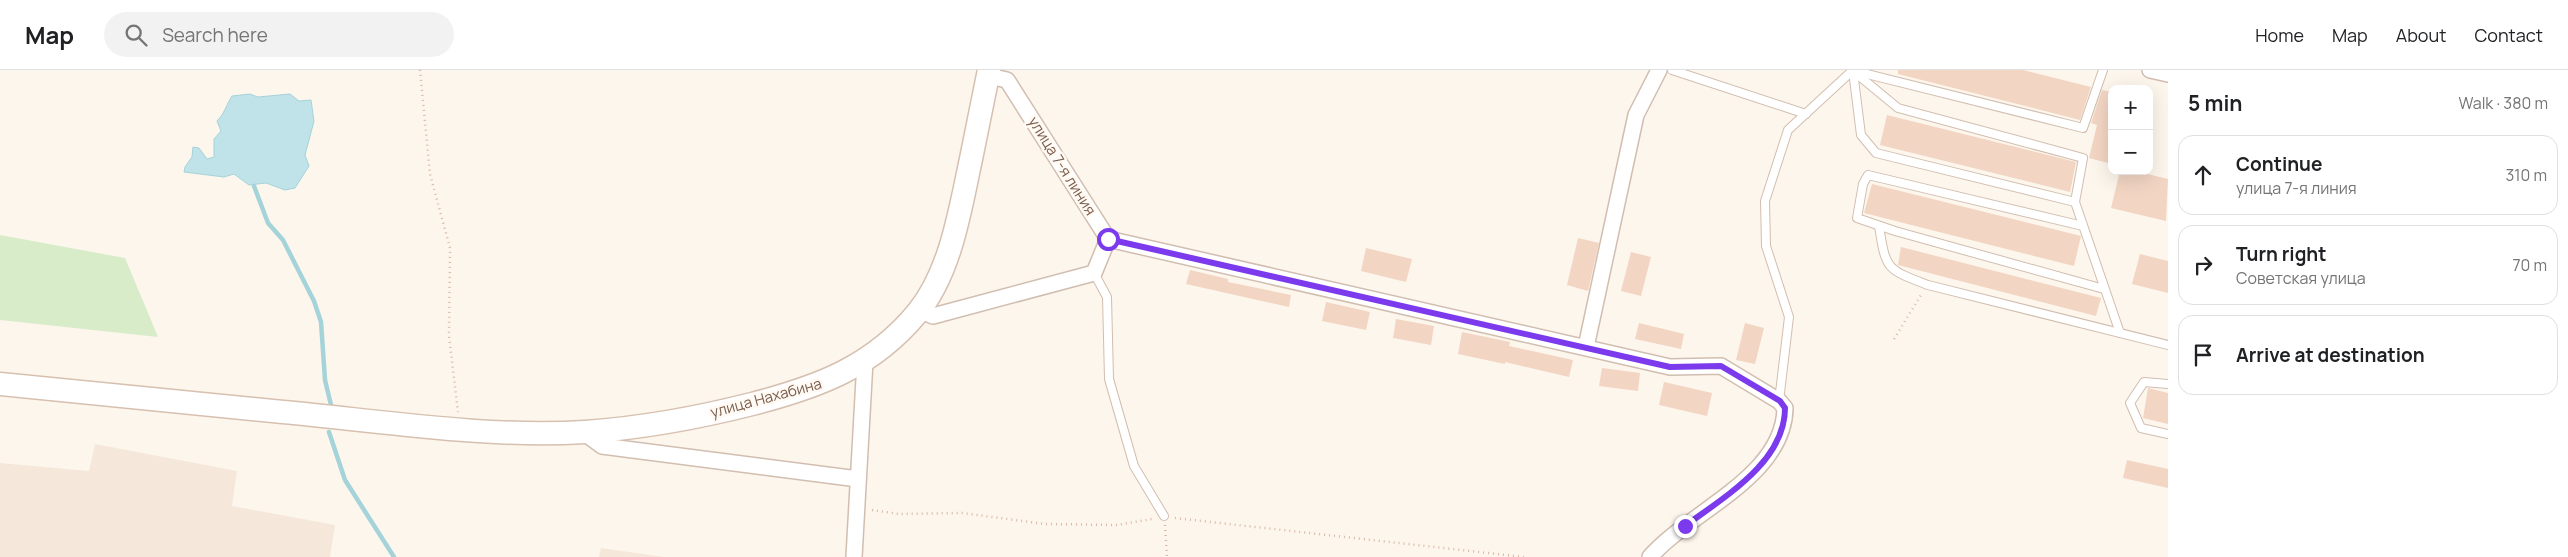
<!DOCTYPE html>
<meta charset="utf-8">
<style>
:root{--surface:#fff;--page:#f2f2f2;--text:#202124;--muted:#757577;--line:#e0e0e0}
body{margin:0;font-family:Manrope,sans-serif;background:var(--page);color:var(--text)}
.controls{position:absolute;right:15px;top:15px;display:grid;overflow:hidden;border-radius:10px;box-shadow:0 5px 20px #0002}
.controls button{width:45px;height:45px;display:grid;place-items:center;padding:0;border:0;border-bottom:1px solid var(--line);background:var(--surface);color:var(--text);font:25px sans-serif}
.stop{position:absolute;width:15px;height:15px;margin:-11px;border:4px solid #7c3aed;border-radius:50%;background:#fff}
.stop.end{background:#7c3aed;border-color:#fff;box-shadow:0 1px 5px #0008}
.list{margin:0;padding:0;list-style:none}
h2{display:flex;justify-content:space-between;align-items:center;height:65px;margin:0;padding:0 20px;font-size:21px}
h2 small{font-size:16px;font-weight:400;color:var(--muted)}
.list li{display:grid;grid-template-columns:32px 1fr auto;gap:15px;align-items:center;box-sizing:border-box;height:80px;margin:0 10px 10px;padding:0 10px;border:1px solid var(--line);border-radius:15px}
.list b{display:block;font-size:19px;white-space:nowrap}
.list p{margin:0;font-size:16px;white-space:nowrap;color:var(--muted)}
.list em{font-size:16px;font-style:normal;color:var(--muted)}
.icon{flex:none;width:28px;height:28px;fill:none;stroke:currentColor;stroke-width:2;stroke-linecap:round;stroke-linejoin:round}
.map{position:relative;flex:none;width:2168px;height:487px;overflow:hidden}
header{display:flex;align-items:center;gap:30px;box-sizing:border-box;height:70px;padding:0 25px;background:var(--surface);border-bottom:1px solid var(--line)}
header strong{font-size:24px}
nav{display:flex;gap:28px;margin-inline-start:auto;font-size:18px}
.search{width:350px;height:45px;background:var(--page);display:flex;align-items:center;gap:12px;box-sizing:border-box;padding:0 18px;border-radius:28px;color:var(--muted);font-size:19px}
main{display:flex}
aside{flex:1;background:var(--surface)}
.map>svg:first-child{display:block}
</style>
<header>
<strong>Map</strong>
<div class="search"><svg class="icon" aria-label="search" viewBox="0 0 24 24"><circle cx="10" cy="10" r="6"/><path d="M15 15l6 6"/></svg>Search here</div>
<nav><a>Home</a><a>Map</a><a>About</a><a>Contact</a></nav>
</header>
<main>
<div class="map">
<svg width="2168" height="487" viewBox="0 0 2168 487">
<rect width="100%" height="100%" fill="#fdf6ec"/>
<g fill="#f5e8da">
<path d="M95 374 237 401 232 436 335 455 330 487H0V393L89 401Z"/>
<path d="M601 478 664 487H599Z"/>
</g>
<path fill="#d8ecc9" d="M0 165 125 188 158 267 0 250Z"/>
<path fill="#bfe3e8" stroke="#a5d3da" d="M250 24 258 27 290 24 299 31 311 30 314 51 305 85 309 96 295 118 285 120 266 113 249 115 234 104 224 107 184 102 185 97 192 87 193 77 199 78 207 89 214 87V69L221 61 217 51C225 43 226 35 232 26Z"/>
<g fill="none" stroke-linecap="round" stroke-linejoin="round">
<g stroke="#a5d3da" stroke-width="4.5">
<path d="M254 116 268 153 283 170 314 231 321 252 325 310 331 335"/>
<path d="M329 362 345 410 394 487"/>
</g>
</g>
<g fill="#f3d5c3">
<path d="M1898 0H2023L2091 17 2080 50 1898 4Z"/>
<path d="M2102 20 2112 22V94L2089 88 2097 55 2091 53Z"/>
<path d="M1887 45 2076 92 2070 122 1880 75Z"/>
<path d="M2120 101H2135L2168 109 2166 151 2111 138Z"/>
<path d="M1872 114 2081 166 2074 196 1864 143Z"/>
<path d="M1578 168 1599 173 1588 221 1567 215Z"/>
<path d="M1901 177 2101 228 2096 246 1898 195Z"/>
<path d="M1366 178 1412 189 1406 212 1361 201Z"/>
<path d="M1631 182 1651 187 1641 226 1621 221Z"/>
<path d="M2140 184 2168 191V223L2132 214Z"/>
<path d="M1190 200 1228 209V212L1291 225 1289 237 1186 214Z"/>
<path d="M1326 232 1370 242 1366 260 1322 251Z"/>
<path d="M1396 249 1434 256 1431 275 1393 268Z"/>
<path d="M1639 253 1684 264 1681 279 1635 269Z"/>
<path d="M1745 253 1764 258 1755 294 1736 290Z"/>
<path d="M1462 262 1510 272 1509 276 1573 290 1569 307 1505 292V294L1458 284Z"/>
<path d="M1602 298 1640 303 1638 321 1599 316Z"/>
<path d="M1664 312 1712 323 1707 346 1659 335Z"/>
<path d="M2148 318 2168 323V354L2143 348Z"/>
<path d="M2127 390 2168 399V418L2123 408Z"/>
</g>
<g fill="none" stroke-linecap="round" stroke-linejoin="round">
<g stroke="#d1beb0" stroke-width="10">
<g id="lane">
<path d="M1672 0 1806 44"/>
<path d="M1853 1 1898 38 2083 88 2075 132 1876 83 1861 65Z"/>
<path d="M1855 1 2083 58 2103 0"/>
<path d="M2075 132 2120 263"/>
<path d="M1879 156C1886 200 1886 199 1928 215L2168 275"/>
<path d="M2083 156 1868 105 1863 114 1857 148 1895 161 2104 219"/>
<path d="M1094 203 1107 227 1109 309 1134 396 1164 446"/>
<path d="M2168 314 2144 312 2130 333 2141 358 2168 364"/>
<path d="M1779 331 1789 247 1766 176 1765 131 1788 60 1853 0"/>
</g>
</g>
<g stroke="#d1beb0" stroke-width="18">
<g id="street">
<path d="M2150 0 2168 4"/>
<path d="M988 6 1007 10 1108 169 1670 297 1721 296 1779 331 1785 338C1784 407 1690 441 1650 487"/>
<path d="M919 240 933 246 1094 203 1108 169"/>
<path d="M1586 277 1636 45 1659 0"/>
<path d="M583 362 602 376 858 409"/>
<path d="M854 487 865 291"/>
</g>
</g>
<g stroke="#d6c0b0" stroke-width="25">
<path id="secondary" d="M0 314C94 323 189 333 283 342 381 351 487 368 585 362 641 358 697 348 752 334 818 317 873 297 918 242 951 201 960 140 971 89 977 59 983 30 989 0"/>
</g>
<g stroke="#d9b8a5" stroke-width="2.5" stroke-dasharray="1 4" stroke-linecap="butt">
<path d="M420 0 430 104 450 178 449 266 458 342"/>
<path d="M1894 269 1921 225"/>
<path d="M872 440 899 444 962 443 1045 454 1117 455 1152 449"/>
<path d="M1175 448 1524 487"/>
<path d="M1165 455 1167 487"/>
</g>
<use href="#lane" stroke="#fff" stroke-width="8"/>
<use href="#street" stroke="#fff" stroke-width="15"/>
<use href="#secondary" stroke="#fff" stroke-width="22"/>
</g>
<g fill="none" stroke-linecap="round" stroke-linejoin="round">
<path stroke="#7c3aed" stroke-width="6" d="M1108 169 1670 297 1721 296 1780 331 1785 338C1785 392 1724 427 1685 456"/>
</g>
<g text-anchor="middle" stroke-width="5" stroke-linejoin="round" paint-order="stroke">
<g font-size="15" fill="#7a5c4d" stroke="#fffaf3">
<text transform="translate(1062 96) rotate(58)" y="5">улица 7-я линия</text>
<text transform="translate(766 328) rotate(-15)" y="5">улица Нахабина</text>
</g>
</g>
</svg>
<div class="controls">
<button>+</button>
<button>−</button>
</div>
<div class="stop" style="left:1108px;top:169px"></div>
<div class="stop end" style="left:1685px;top:456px"></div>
</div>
<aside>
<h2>5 min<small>Walk · 380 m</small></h2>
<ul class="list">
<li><svg class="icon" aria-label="ahead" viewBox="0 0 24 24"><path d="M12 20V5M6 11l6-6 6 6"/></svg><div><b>Continue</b><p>улица 7-я линия</p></div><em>310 m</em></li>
<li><svg class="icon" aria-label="right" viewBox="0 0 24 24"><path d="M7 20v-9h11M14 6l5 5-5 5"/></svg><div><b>Turn right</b><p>Советская улица</p></div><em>70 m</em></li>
<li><svg class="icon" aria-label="arrive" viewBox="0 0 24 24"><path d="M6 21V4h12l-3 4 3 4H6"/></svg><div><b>Arrive at destination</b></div></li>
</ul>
</aside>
</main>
